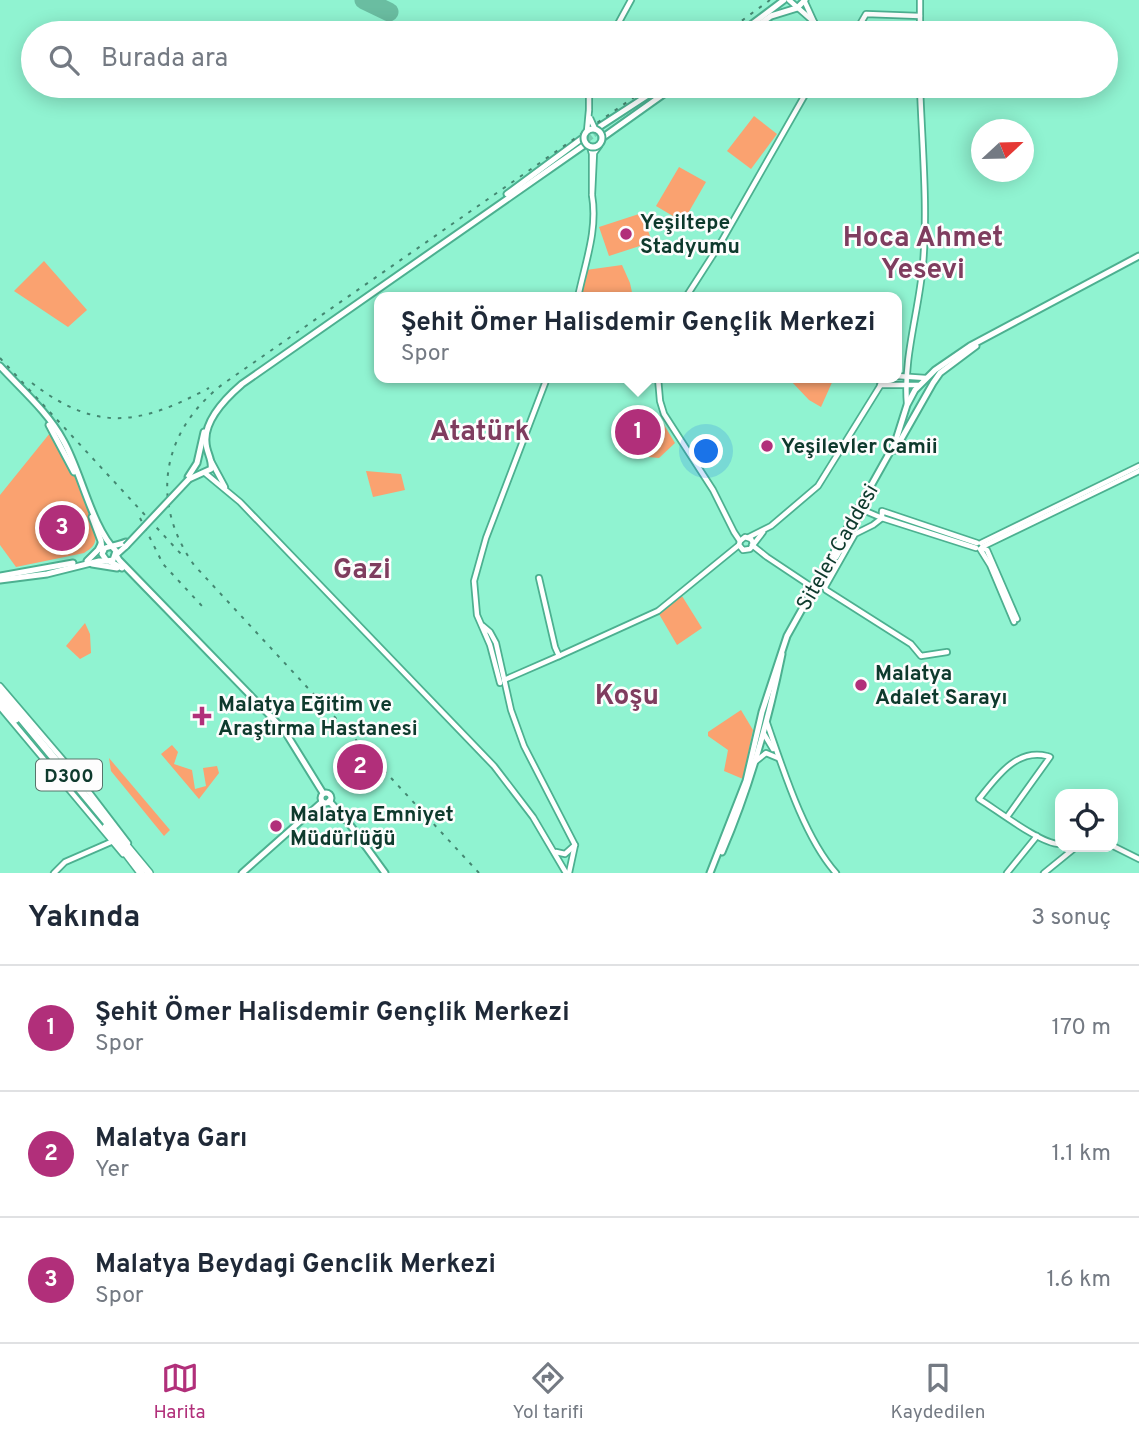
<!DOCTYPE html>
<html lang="tr">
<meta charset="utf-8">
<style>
:root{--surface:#fff;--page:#f2f2f3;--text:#1f2937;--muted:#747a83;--line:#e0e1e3;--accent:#b12f7a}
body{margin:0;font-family:Overpass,sans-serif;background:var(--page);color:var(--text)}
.controls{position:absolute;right:21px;bottom:21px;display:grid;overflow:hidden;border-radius:14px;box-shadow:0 4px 18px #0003}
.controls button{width:63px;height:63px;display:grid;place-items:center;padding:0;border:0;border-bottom:2px solid var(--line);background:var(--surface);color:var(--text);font:35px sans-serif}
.compass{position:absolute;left:971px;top:119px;width:63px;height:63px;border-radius:50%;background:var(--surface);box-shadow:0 4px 18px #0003;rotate:68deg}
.you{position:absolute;left:707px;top:452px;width:24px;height:24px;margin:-18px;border:5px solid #fff;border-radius:50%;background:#1a73e8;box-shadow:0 0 0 10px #1a73e833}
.badge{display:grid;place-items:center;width:46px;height:46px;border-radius:50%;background:var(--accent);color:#fff;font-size:23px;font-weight:700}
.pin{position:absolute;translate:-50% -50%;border:4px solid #fff;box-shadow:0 2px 7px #0006}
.popup{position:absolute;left:374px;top:292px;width:528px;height:91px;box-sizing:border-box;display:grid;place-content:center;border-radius:14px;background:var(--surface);filter:drop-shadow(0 2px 5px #0005);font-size:23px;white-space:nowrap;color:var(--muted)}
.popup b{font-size:26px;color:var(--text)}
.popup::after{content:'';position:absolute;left:50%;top:100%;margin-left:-14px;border:14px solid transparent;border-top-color:var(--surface)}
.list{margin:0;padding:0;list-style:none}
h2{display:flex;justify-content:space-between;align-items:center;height:91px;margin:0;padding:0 28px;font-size:30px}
h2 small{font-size:23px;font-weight:400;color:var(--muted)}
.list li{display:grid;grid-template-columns:46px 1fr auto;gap:21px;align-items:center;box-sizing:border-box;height:126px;padding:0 28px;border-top:2px solid var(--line)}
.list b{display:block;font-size:26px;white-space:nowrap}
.list p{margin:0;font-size:23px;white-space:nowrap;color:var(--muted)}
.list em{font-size:23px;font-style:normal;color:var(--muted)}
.icon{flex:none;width:38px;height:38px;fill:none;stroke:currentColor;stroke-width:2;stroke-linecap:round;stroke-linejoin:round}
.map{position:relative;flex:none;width:1139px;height:873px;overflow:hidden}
.search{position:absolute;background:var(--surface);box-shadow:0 4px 18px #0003;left:21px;right:21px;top:21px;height:77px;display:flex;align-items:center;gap:18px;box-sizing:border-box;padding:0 24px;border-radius:38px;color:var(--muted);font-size:26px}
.sheet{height:469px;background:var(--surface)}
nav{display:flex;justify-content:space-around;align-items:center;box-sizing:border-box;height:98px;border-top:2px solid var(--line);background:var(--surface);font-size:19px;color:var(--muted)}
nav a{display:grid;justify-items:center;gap:4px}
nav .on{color:var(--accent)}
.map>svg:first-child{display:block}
</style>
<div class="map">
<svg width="1139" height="873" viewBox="0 0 1139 873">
<rect width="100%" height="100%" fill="#90f3d1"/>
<g fill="#faa270">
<path d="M754 116 777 134 751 169 727 151Z"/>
<path d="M679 167 706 182 683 222 656 206Z"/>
<path d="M642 213 652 242 609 256 599 227Z"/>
<path d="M44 261 87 310 68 327 14 291Z"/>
<path d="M622 265 630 283 633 297H582L586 270Z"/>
<path d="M797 378H834L821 407 809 400 791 381Z"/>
<path d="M643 406 661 420 675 443 659 458 648 457 633 436 636 410Z"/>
<path d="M50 433 72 467 95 531C97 543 94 547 84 553L16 567 0 545V495Z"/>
<path d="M366 471 401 474 405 490 373 497Z"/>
<path d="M682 596 702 628 677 645 659 614Z"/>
<path d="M85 623 90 634 91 653 80 659 66 646Z"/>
<path d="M741 710 753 730 743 779 724 771 728 750 708 736V732Z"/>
<path d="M172 745 178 752 174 764 192 770 195 789 206 786 203 768 217 766 219 773 199 799 161 754Z"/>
<path d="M109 758 170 830 164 836 111 771Z"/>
</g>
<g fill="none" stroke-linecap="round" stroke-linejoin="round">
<path stroke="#6abda1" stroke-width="19" d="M364 0 389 12"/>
<path stroke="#76ceb0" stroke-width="5" stroke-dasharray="5 2.5" stroke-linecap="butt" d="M582 144 602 129"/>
<g stroke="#4cb090" stroke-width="8">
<g id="tertiary">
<path d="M789 0 814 22"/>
<path d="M804 0 819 33"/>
<path d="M920 0V33"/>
<path d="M613 33 631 0"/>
<path d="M855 33 866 14 920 16"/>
<path d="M589 110V86"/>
<path d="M590 147 592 154V195L594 153 599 146"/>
<path d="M578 297C585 263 598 230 592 195"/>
<path d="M686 297 720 244 810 86"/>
<path d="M897 376 926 378"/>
<path d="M658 378 660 401 664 414 713 490 734 532 740 541"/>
<path d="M880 385H919"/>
<path d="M907 404C903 358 919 311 923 264 928 206 922 145 920 86"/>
<path d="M211 461 225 487"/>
<path d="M205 473 240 502 494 766 533 817 566 873"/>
<path d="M863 510 882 518V511L977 543"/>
<path d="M749 537 771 526 818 486 885 378"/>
<path d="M753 543 751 539 745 537 740 541 739 545 743 550 750 549 763 532"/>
<path d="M981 543 1139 466"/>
<path d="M752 545 767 557 815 589"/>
<path d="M982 547 1139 471"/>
<path d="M982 548 987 550 1017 619"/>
<path d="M980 549 990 565 1014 622"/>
<path d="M483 626 490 632 496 643 511 710 524 746 575 845 569 873"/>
<path d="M947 652 921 656 911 644 826 590 825 587 855 534 873 525 882 518 976 548"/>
<path d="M559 656 658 611 739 545"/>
<path d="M504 680 559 656 555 647 539 578"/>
<path d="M500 683 490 645 477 615 474 581 486 538 547 378"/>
<path d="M0 686 76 775 128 843"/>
<path d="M0 707 123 854"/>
<path d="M767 723C783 769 804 837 836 873"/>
<path d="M764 734 773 749"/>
<path d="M756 761 766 753 778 758"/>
<path d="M1007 817 1050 757 1047 756C1016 748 996 778 979 799 997 810 1042 845 1060 844"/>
<path d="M1113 846 1139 859"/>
<path d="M556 852 565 854 575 845"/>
<path d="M54 873 65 862 111 842"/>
<path d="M1007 873 1037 836"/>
<path d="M1044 873 1076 847"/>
</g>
</g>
<g stroke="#4cb090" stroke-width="9">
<g id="secondary">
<path d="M740 33 784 0"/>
<path d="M747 33 771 16 797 8 805 0"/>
<path d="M596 129 662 86"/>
<path d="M602 138 675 86"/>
<path d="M507 194 584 137"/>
<path d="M0 366C21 389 48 412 63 440 81 471 92 528 116 551L113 560 107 561 102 554 105 548C111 546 119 545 126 542"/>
<path d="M49 425 74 472"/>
<path d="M895 450 933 383 940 373 976 346"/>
<path d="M188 477 197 463 204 432"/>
<path d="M189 479 211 469C213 460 206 452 206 442 204 420 227 397 242 384L583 146"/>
<path d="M92 517 101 541 102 551"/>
<path d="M126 546 116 555 119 560 284 730 323 793"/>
<path d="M836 557 867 502"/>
<path d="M87 561 98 550 101 544"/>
<path d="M92 564 117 568"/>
<path d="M0 576 73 563"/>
<path d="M0 580 47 574 99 561H109L122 568"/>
<circle cx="326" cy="798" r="5"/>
<path d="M329 801 348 822 385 873"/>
<path d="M722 852C750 787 768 723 782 654"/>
<path d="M242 873 322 802"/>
<path d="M710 873 746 781 762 712 787 636 895 443 907 405 915 390 935 370 970 346 1139 256"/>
</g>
</g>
<g stroke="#4cb090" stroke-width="10">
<g id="trunk">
<path d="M0 693 149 873"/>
<path d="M0 701 16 719"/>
<path d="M106 827 141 873"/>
</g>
</g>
<use href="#tertiary" stroke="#fff" stroke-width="4.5"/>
<use href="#secondary" stroke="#fff" stroke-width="5"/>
<use href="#trunk" stroke="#fff" stroke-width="7"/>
<g stroke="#448771" stroke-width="2" stroke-dasharray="3.5 7" stroke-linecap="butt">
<path d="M725 33 770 0"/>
<path d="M0 358 181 554"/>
<path d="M32 383C97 433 140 425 209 388"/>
<path d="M140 518 163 564 202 606"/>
<path d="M479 873 194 565C149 501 162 431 223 384L650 86"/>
</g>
<g stroke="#4cb090" stroke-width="8" stroke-linecap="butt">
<g id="tertiary-bridge">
<path d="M590 118 595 129"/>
<path d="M587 131 589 110"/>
</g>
</g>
<g stroke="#4cb090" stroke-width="9" stroke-linecap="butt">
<g id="secondary-bridge">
<circle cx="593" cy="138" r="9"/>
<path d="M126 546 189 479"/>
</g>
</g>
<use href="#tertiary-bridge" stroke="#fff" stroke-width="4.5"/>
<use href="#secondary-bridge" stroke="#fff" stroke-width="5"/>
</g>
<g fill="#b12f7a" stroke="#fdfdfd" stroke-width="2.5">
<circle cx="626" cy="234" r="7"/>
<circle cx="767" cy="446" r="7"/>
<circle cx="861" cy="685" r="7"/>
<path d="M198.5 705.5h7v7h7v7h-7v7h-7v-7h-7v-7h7z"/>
<circle cx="276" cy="826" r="7"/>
</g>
<g text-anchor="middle" stroke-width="5" stroke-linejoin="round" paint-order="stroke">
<rect fill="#fdfdfd" stroke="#56746b" stroke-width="2" x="36" y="759.5" width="66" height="31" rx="5"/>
<g font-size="19" font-weight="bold" fill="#0e3a2d">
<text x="69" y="782">D300</text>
</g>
<g font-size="21" font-weight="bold" fill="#0e3a2d" stroke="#fdfdfd" text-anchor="start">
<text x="640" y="229">Yeşiltepe<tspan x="640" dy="24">Stadyumu</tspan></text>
<text x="781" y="453">Yeşilevler Camii</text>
<text x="875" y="680">Malatya<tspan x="875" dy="24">Adalet Sarayı</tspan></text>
<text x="218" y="711">Malatya Eğitim ve<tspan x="218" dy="24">Araştırma Hastanesi</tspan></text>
<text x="290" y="821">Malatya Emniyet<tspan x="290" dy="24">Müdürlüğü</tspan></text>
</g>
<g font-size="21" fill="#0e3a2d" stroke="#fdfdfd">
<text transform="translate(837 547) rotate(-60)" y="7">Siteler Caddesi</text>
</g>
<g font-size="28" font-weight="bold" fill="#7f3d5f" stroke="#fdfdfd">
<text x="923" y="246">Hoca Ahmet<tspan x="923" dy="32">Yesevi</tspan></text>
<text x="480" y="440">Atatürk</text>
<text x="362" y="578">Gazi</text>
<text x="627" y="704">Koşu</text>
</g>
</g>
</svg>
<div class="controls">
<button><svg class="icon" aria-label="locate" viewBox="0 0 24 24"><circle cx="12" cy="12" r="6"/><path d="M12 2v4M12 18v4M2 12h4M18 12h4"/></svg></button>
</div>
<svg class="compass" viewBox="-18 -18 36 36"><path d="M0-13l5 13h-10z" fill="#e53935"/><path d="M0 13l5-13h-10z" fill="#747a83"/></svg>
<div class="you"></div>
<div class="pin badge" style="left:638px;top:432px">1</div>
<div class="popup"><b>Şehit Ömer Halisdemir Gençlik Merkezi</b>Spor</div>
<div class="pin badge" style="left:360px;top:767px">2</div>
<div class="pin badge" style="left:62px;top:528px">3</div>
<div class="search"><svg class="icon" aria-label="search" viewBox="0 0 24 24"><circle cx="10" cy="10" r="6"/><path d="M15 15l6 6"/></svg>Burada ara</div>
</div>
<section class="sheet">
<h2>Yakında<small>3 sonuç</small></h2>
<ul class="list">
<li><span class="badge">1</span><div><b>Şehit Ömer Halisdemir Gençlik Merkezi</b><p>Spor</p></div><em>170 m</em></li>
<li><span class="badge">2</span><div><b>Malatya Garı</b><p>Yer</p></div><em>1.1 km</em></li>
<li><span class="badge">3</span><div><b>Malatya Beydagi Genclik Merkezi</b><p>Spor</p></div><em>1.6 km</em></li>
</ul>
</section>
<nav>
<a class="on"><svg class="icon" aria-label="map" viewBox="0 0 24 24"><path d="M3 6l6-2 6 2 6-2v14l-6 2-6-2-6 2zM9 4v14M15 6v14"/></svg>Harita</a>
<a><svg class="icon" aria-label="directions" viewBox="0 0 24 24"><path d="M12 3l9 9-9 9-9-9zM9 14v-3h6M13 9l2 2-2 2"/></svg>Yol tarifi</a>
<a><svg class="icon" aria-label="saved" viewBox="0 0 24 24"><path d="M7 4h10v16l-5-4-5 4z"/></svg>Kaydedilen</a>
</nav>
